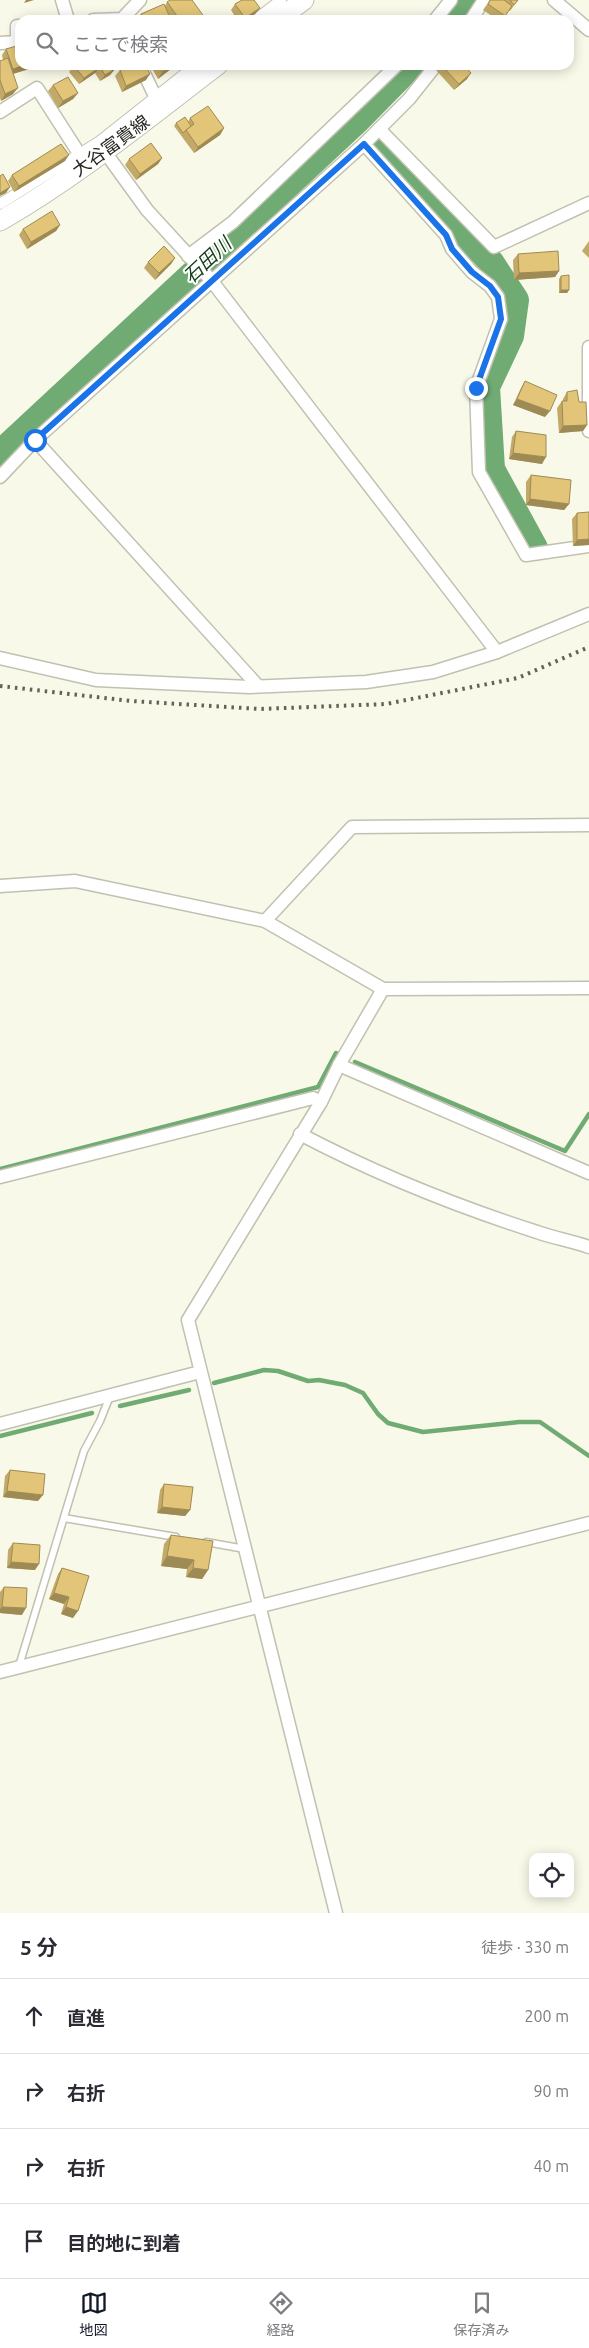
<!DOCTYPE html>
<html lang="ja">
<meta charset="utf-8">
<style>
:root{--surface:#fff;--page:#f2f2f3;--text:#2b2b33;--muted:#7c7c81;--line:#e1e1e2;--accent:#111827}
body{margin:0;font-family:Ubuntu,"Noto Sans JP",sans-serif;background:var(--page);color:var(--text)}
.controls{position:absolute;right:15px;bottom:15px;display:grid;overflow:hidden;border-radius:10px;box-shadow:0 2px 12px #0003}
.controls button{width:45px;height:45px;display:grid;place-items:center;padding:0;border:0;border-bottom:1px solid var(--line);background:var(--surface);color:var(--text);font:25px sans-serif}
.stop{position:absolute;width:15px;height:15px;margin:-11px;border:4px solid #1a73e8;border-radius:50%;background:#fff}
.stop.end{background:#1a73e8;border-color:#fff;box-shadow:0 1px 5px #0008}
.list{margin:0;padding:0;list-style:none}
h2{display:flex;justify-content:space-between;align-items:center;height:65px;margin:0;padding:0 20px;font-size:21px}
h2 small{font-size:16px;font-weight:400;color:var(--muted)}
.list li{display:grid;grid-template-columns:32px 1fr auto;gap:15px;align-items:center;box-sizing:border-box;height:75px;padding:0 20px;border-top:1px solid var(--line)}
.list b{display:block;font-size:19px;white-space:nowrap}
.list em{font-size:16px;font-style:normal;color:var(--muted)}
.icon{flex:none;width:28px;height:28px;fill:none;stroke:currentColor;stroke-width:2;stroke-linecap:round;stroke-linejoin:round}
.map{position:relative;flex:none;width:589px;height:1913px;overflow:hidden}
.search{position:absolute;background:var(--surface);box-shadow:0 2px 12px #0003;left:15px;right:15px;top:15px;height:55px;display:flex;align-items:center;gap:12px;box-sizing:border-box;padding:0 18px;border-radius:15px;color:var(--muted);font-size:19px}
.sheet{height:365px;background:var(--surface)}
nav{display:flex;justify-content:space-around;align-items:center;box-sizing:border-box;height:70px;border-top:1px solid var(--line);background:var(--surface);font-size:14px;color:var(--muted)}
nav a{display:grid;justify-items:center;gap:2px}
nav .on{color:var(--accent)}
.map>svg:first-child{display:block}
</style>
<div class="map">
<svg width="589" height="1913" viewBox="0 0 589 1913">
<rect width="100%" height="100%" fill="#f9f9e9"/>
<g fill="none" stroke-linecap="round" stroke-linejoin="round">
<g stroke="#70ab73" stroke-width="4.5">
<path d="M355 1062 565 1151 589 1114"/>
<path d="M0 1169 318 1087 336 1053"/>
<path d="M214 1383 264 1370 278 1371 308 1381 319 1380 345 1385 363 1393 378 1414 388 1423 423 1432 519 1422H540L589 1456"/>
<path d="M120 1406 189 1390"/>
<path d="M0 1436 92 1413"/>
</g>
<g stroke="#70ab73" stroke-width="26">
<path d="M449 20 464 0"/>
<path d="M376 142 491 262 516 300 511 336 487 387 492 469 535 548"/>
<path d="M0 453 358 120 412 65"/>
</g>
<g stroke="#c1c1b2" stroke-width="9">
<g id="service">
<path d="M64 1518 176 1537"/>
<path d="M206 1542 245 1549"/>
<path d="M19 1666 84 1451 100 1421 110 1396"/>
</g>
</g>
<g stroke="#c1c1b2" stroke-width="12">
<g id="pedestrian">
<path d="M255 20 281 0"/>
<path d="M0 204 100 141 196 65"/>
</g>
</g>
<g stroke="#c1c1b2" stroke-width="15">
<g id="minor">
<path d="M62 0 68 20"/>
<path d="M554 0 589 30"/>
<path d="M93 20 122 19 140 0"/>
<path d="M435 20 451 0"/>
<path d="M471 20 484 0"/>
<path d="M0 43 17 42V26H20"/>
<path d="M140 65 155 96 164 107"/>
<path d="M0 112 37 88 80 155"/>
<path d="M379 129 494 247 589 203"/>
<path d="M364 144 446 235 452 249 472 272 490 286 498 297 501 319 476 388 479 472 526 555 589 546"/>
<path d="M105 152 147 210 211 280 497 652 589 614"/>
<path d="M188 256 233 222 397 65"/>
<path d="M589 347V431"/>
<path d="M35 440 258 686"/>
<path d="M0 477 35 440 364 144 409 99 436 65"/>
<path d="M0 658 96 680 249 687 366 682 433 672 497 652"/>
<path d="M0 886 75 881 265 921 383 989 589 988"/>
<path d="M265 921 352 827 589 825"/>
<path d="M339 1065 589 1173"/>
<path d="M300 1134C376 1174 456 1206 537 1232 554 1238 572 1241 589 1247"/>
<path d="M0 1177 313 1098 321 1102"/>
<path d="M0 1424 200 1372"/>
<path d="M0 1672 589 1523"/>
<path d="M336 1913 188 1320 321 1102 339 1065 383 989"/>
</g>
</g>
<g stroke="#c1c1b2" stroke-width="21">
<g id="secondary">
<path d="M277 20 304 0"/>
<path d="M0 221C78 176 147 119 218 65"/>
</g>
</g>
<use href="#service" stroke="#fff" stroke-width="6"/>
<use href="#pedestrian" stroke="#fff" stroke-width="10"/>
<use href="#minor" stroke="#fff" stroke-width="12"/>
<use href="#secondary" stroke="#fff" stroke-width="19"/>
<path stroke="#62625a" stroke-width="4" stroke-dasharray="2.5 5" stroke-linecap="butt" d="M0 686 131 701 260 709 386 704 518 678 589 647"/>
</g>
<g fill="#c2a967">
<path d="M490 0H518L510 11 509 10 502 20H498L483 10Z"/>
<path d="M167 2 204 20H137L141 14 165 6Z"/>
<path d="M235 4 260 8 255 14 247 20H237L231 10Z"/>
<path d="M6 49 29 69 13 74V94L1 101 0 98V61L3 60 2 55Z"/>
<path d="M74 65H111L115 69 110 75 100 81 95 73 79 84 69 72Z"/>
<path d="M150 65H176L158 79Z"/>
<path d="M440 65H464L467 79 454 90 436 70Z"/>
<path d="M120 70 146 80 122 92 115 76Z"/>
<path d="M53 85 78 93 73 99 58 108 48 91Z"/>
<path d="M190 118 224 128 220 135 194 153 174 126 176 123 188 122Z"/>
<path d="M162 158 158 164 136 180 125 165 129 159Z"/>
<path d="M65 161 14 192 8 181 12 175Z"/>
<path d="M60 225 56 231 27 249 19 235 23 229Z"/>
<path d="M589 241V258L582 251Z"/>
<path d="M518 254 559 271 555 277 514 280 513 260Z"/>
<path d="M175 258 171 264 155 280 144 268 148 262Z"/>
<path d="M561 276 569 290 567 293H559V279Z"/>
<path d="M525 381 545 417 513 405 521 388Z"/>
<path d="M567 392 579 402 587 425 583 431 559 433 557 408 562 401H563V399Z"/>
<path d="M516 431 542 464 509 459 512 437Z"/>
<path d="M531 475 569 504 564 510 526 505V482Z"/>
<path d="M577 513 589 545 573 546 572 519Z"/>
<path d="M10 1470 38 1501 3 1497 5 1476Z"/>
<path d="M164 1484 190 1510 185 1516 157 1513 160 1490Z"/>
<path d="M171 1535 208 1570 202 1579 186 1577 187 1569 161 1566 164 1544Z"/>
<path d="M13 1543 35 1570 7 1568 8 1550Z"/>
<path d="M62 1568 73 1618 61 1614 64 1604 49 1599 58 1574Z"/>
<path d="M4 1587 22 1615 0 1613V1592Z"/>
</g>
<g fill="#9e8a54">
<path d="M26 0H34L24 3Z"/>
<path d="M260 8 255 14 247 20H243Z"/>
<path d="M25 65H32L29 69 9 75 13 69Z"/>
<path d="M173 65H176L158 79 162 72Z"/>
<path d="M100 67 95 73 79 84 84 78Z"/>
<path d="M115 69 110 75 100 81 105 75Z"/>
<path d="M471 73 467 79 454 90 459 84Z"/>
<path d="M150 74 146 80 122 92 126 86Z"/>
<path d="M18 88 13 94 1 101 5 94Z"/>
<path d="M78 93 73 99 58 108 63 101Z"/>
<path d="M224 128 220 135 194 153 198 147Z"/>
<path d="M69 155 65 161 14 192 19 186Z"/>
<path d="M162 158 158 164 136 180 140 174Z"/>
<path d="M10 187 6 193 0 196V193Z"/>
<path d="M60 225 56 231 27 249 31 242Z"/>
<path d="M175 258 171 264 155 280 159 273Z"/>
<path d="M559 271 555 277 514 280 519 273Z"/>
<path d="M561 290H569L567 293H559Z"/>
<path d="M517 399 550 411 545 417 513 405Z"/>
<path d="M587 425 583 431 559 433 563 426Z"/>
<path d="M513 453 546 457 542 464 509 459Z"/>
<path d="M530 499 569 504 564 510 526 505Z"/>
<path d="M589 539V545L573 546 577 540Z"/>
<path d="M7 1491 43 1495 38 1501 3 1497Z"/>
<path d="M162 1507 190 1510 185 1516 157 1513Z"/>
<path d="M167 1556 194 1560 187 1569 161 1566Z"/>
<path d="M11 1562 39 1564 35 1570 7 1568Z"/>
<path d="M193 1568 208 1570 202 1579 186 1577Z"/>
<path d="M54 1593 69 1597 64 1604 49 1599Z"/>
<path d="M2 1607 26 1608 22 1615 0 1613V1609Z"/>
<path d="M66 1607 78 1611 73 1618 61 1614Z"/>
</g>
<g fill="#e2c578" stroke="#9e8a54">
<path d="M170 0H192L205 18 203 20H180L167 2Z"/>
<path d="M242 0H254L260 8 245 18 235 4Z"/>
<path d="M490 0H504L512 6 505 16 488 4Z"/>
<path d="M510 0H518L514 5Z"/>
<path d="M164 4 171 20H143L141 14Z"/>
<path d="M20 45V65H25L13 69 6 49Z"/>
<path d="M8 58 18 88 5 94 0 80V61Z"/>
<path d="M74 65H111L115 69 105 75 100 67 84 78 74 66Z"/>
<path d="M128 65H145L150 74 126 86 120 70Z"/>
<path d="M158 65H173L162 72Z"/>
<path d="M441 65H464L471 73 459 84Z"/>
<path d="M68 77 78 93 63 101 53 85Z"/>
<path d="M208 106 224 128 198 147 186 130 194 124 190 118Z"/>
<path d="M185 117 191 126 186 130 183 133 176 123Z"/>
<path d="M151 143 162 158 140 174 129 159Z"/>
<path d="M61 144 69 155 19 186 12 175Z"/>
<path d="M3 174 10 187 0 193V176Z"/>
<path d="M52 211 60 225 31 242 23 229Z"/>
<path d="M164 246 175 258 159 273 148 262Z"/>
<path d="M558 251 559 271 519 273 518 254Z"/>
<path d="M569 275V290H561V276Z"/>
<path d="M525 381 557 395 550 411 517 399Z"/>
<path d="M577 390 579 402H586L587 425 563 426 562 401H567V392Z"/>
<path d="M516 431 546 435V457L513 453Z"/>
<path d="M531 475 571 480 569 504 530 499Z"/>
<path d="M589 512V539L577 540V513Z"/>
<path d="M10 1470 45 1474 43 1495 7 1491Z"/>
<path d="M164 1484 193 1487 190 1510 162 1507Z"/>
<path d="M171 1535 213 1541 208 1570 193 1568 194 1560 167 1556Z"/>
<path d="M13 1543 40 1545 39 1564 11 1562Z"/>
<path d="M62 1568 89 1576 78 1611 66 1607 69 1597 54 1593Z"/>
<path d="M4 1587 27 1588 26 1608 2 1607Z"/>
</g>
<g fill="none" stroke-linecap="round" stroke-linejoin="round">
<path stroke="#1a73e8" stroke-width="6" d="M35 440 364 144 446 235 452 249 472 272 490 286 498 297 501 319 476 388"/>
</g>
<g text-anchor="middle" stroke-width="4" stroke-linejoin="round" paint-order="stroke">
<g font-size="18" fill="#272721" stroke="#fff">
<text transform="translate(111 146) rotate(-36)" y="6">大谷富貴線</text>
</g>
<g font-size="19" font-style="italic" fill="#133d18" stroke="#fff">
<text transform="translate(207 260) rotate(-43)" y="7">石田川</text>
</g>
</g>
</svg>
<div class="controls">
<button><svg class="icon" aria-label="locate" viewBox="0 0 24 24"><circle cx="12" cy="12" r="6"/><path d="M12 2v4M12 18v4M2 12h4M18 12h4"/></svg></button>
</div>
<div class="stop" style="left:35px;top:440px"></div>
<div class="stop end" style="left:476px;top:388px"></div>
<div class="search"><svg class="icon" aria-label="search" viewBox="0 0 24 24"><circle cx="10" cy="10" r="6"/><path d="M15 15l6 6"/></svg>ここで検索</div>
</div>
<section class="sheet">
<h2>5 分<small>徒歩 · 330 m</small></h2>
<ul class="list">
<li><svg class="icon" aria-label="ahead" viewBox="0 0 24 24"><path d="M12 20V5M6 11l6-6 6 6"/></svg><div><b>直進</b></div><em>200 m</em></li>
<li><svg class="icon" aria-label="right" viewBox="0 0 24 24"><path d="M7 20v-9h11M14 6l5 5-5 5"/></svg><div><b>右折</b></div><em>90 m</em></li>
<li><svg class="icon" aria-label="right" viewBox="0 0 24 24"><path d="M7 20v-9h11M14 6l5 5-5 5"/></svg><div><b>右折</b></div><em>40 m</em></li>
<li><svg class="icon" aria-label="arrive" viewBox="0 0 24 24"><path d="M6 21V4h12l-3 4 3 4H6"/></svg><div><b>目的地に到着</b></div></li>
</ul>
</section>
<nav>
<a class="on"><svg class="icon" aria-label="map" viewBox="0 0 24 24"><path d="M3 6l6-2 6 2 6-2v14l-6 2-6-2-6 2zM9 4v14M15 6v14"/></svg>地図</a>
<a><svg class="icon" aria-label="directions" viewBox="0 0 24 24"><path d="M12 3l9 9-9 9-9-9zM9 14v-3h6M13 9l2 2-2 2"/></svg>経路</a>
<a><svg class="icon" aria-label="saved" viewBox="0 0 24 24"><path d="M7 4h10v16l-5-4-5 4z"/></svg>保存済み</a>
</nav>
